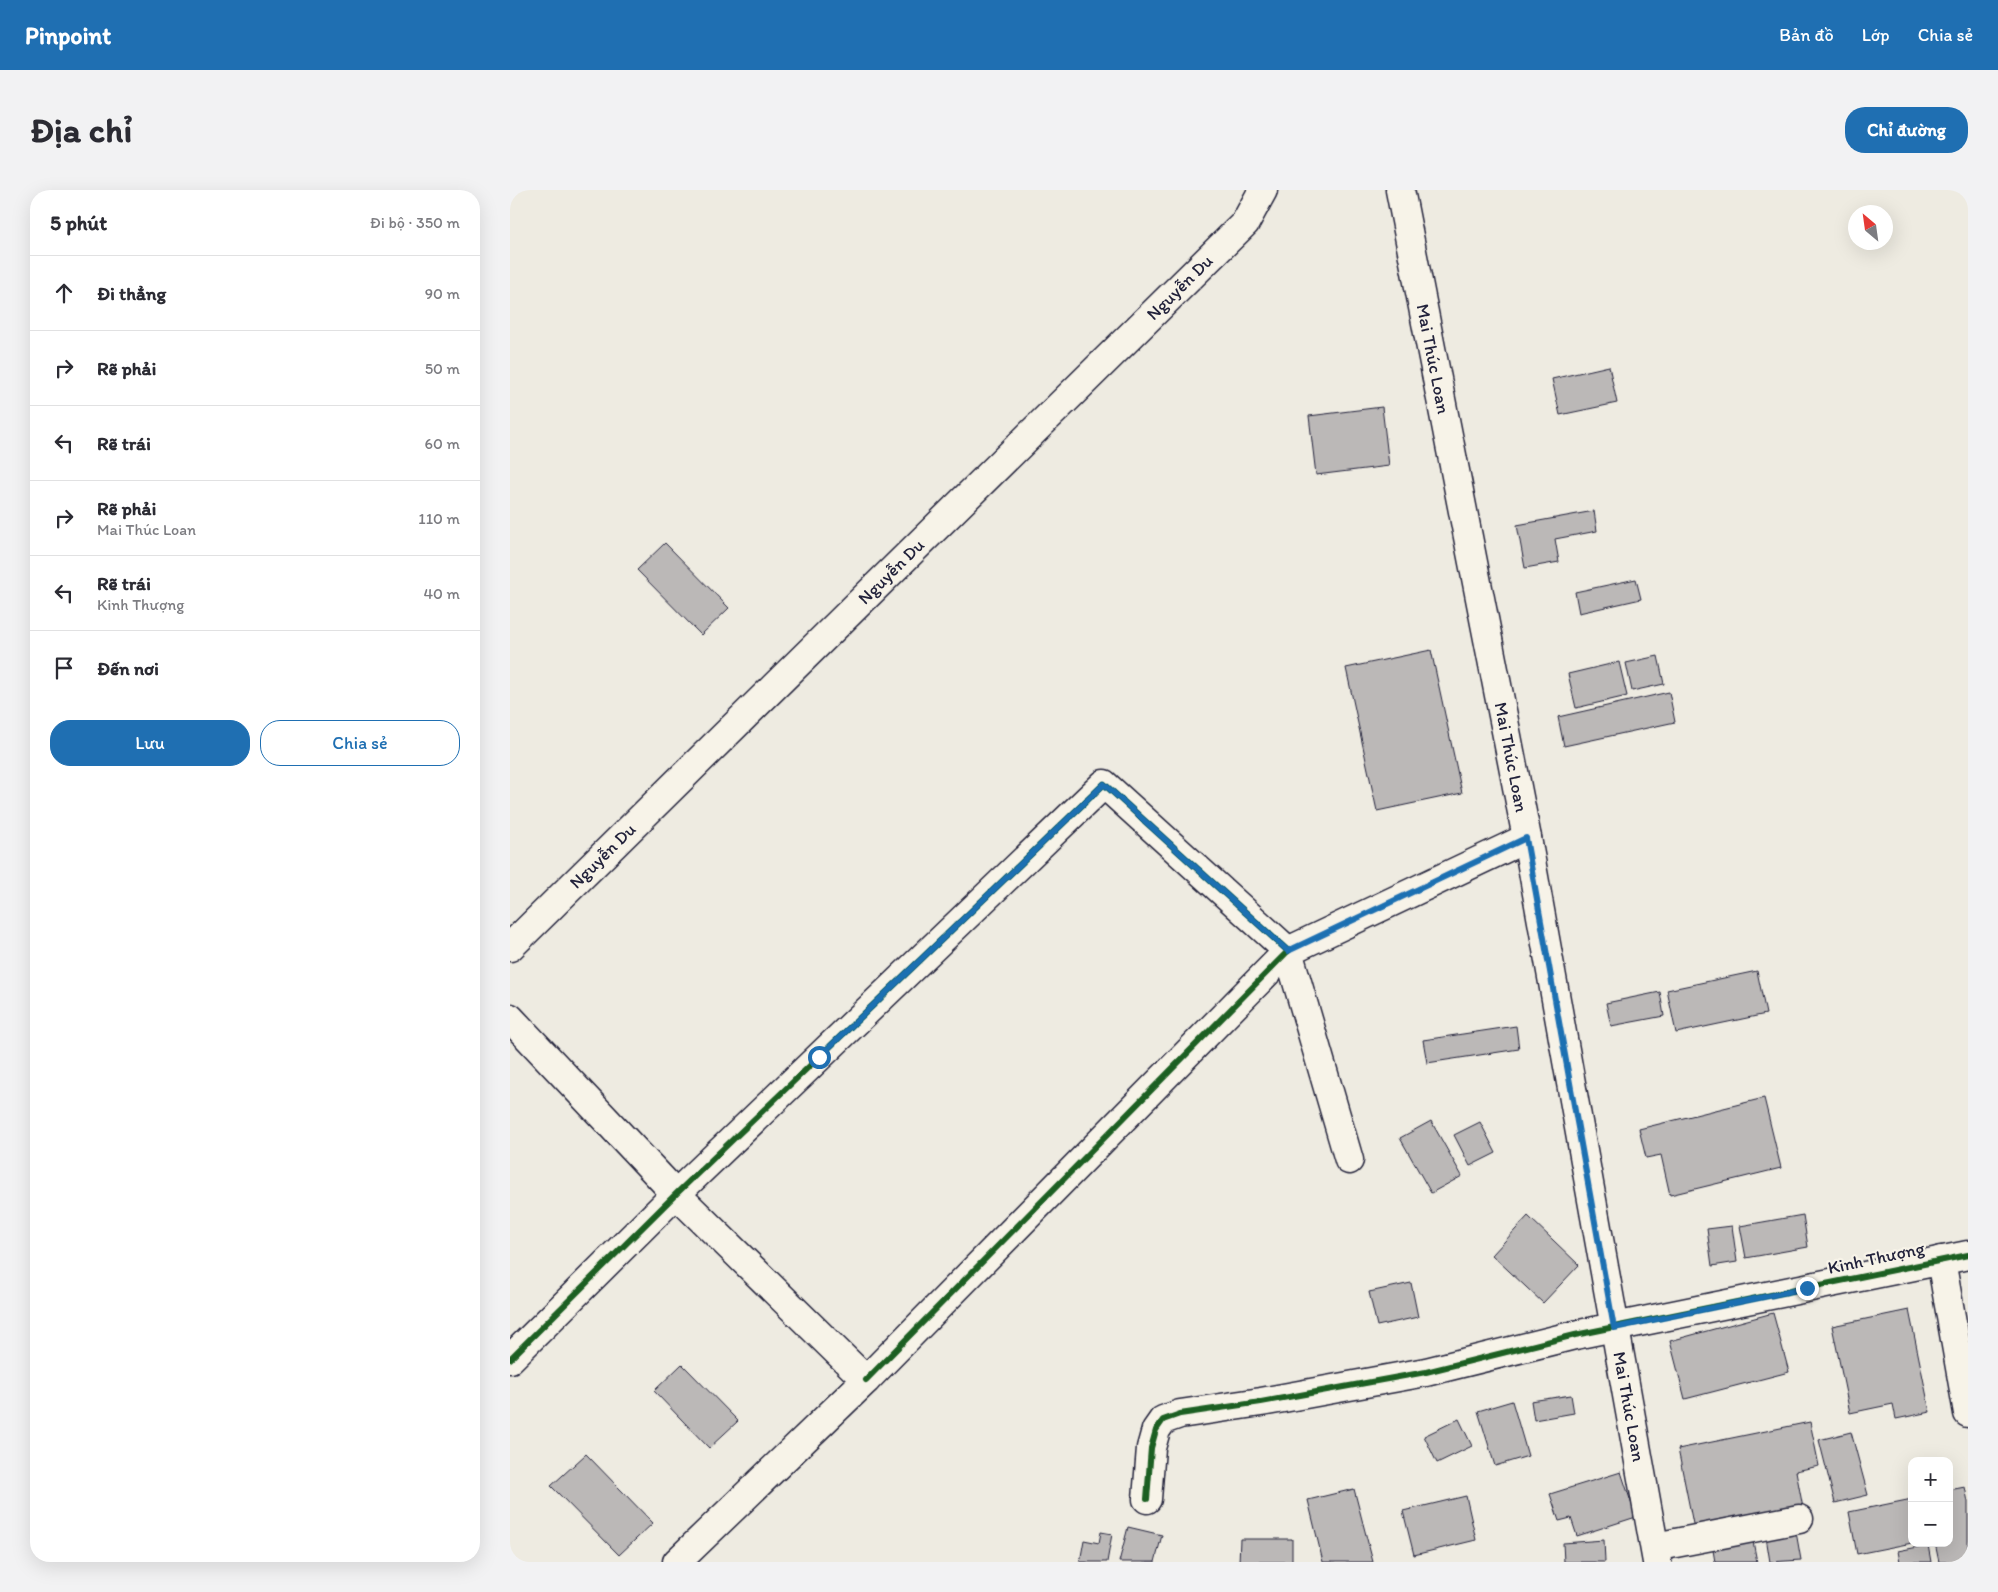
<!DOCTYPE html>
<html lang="vi">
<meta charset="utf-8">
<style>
:root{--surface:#fff;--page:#f2f2f3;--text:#2b2b33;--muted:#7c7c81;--line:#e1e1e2;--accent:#1f6fb2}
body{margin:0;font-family:Itim,sans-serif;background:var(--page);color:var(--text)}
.controls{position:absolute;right:15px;bottom:15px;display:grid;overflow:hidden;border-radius:10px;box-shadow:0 5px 20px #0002}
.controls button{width:45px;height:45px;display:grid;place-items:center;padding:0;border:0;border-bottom:1px solid var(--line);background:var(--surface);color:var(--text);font:25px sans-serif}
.compass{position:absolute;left:1338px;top:15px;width:45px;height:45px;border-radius:50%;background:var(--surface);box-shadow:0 5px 20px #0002;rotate:331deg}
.stop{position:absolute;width:15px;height:15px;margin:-11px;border:4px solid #1f6fb2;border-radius:50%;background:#fff}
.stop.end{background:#1f6fb2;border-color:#fff;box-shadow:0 1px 5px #0008}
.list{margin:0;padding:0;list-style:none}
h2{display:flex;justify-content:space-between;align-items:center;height:65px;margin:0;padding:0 20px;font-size:21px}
h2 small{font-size:16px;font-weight:400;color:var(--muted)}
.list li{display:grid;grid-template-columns:32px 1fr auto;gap:15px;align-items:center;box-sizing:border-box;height:75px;padding:0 20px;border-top:1px solid var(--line)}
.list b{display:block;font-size:19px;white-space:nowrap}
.list p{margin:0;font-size:16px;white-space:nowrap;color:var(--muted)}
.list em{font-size:16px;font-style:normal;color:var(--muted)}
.actions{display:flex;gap:10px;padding:15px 20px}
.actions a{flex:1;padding:11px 0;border:1px solid var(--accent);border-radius:20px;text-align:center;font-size:18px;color:var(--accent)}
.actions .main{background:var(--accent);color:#fff}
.icon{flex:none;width:28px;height:28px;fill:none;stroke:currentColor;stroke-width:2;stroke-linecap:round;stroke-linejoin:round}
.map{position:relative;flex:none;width:1458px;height:1372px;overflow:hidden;border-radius:20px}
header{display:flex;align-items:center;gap:30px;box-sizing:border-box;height:70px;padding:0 25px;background:var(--accent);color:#fff}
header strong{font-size:24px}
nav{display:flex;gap:28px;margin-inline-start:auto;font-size:18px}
.intro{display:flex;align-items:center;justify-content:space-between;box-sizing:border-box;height:120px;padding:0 30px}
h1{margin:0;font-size:35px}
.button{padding:12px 22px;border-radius:20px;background:var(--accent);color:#fff;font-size:18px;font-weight:700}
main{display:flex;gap:30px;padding:0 30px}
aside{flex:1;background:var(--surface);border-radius:20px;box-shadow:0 5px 20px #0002}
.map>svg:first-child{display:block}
</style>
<header>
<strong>Pinpoint</strong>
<nav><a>Bản đồ</a><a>Lớp</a><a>Chia sẻ</a></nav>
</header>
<div class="intro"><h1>Địa chỉ</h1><a class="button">Chỉ đường</a></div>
<main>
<aside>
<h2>5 phút<small>Đi bộ · 350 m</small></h2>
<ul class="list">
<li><svg class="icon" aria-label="ahead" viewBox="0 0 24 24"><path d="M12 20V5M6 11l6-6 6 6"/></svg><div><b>Đi thẳng</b></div><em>90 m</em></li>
<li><svg class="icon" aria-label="right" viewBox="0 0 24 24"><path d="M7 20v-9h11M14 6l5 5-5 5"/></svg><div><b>Rẽ phải</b></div><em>50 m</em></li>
<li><svg class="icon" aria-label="left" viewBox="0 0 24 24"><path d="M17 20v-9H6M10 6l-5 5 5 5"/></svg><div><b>Rẽ trái</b></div><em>60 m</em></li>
<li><svg class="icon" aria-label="right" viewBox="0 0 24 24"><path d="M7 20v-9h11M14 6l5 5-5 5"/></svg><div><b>Rẽ phải</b><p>Mai Thúc Loan</p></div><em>110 m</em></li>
<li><svg class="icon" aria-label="left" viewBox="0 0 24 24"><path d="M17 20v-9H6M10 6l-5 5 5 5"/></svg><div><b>Rẽ trái</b><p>Kinh Thượng</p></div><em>40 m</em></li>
<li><svg class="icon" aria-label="arrive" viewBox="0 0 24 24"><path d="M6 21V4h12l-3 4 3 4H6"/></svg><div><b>Đến nơi</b></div></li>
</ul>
<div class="actions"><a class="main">Lưu</a><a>Chia sẻ</a></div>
</aside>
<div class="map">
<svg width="1458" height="1372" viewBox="0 0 1458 1372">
<rect width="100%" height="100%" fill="#eeebe1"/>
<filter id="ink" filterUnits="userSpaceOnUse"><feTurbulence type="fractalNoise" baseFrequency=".02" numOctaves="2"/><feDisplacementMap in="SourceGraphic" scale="10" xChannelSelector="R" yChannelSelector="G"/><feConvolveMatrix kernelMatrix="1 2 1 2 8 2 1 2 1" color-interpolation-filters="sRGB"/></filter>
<g filter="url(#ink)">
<g fill="#bbb8b7" stroke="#22223b">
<path d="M1099 176 1107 213 1050 225 1042 189Z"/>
<path d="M872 217 879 276 806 285 799 226Z"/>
<path d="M1084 321 1087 341 1045 349 1049 372 1015 378 1007 335Z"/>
<path d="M155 353 219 418 191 445 127 380Z"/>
<path d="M1126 389 1131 409 1069 423 1065 402Z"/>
<path d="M921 460 952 603 867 621 836 478Z"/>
<path d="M1148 466 1154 494 1122 501 1116 473Z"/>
<path d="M1109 472 1117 506 1066 518 1058 484Z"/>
<path d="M1159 502 1165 532 1054 556 1048 527Z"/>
<path d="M1247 781 1256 824 1166 843 1157 800Z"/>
<path d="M1150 802 1154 826 1101 836 1096 813Z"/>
<path d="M1006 836 1009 859 917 873 913 850Z"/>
<path d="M1254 908 1271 978 1160 1005 1151 965 1136 968 1129 939Z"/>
<path d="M921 931 952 986 921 1003 890 948Z"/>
<path d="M970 932 986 963 960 976 944 945Z"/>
<path d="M1293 1025 1298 1057 1236 1068 1230 1036Z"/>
<path d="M1018 1026 1069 1075 1033 1113 982 1065Z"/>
<path d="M1222 1036 1227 1072 1202 1076 1197 1039Z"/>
<path d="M901 1093 908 1127 867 1136 859 1102Z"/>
<path d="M1399 1120 1420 1222 1386 1229 1383 1214 1340 1223 1322 1136Z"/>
<path d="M1263 1123 1279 1182 1175 1209 1160 1151Z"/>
<path d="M172 1174 228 1231 199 1258 144 1201Z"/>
<path d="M1061 1205 1064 1223 1024 1230 1021 1211Z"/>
<path d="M1002 1211 1018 1266 985 1276 968 1221Z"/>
<path d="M949 1229 962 1256 927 1273 914 1246Z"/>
<path d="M1300 1232 1309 1276 1286 1281 1293 1318 1184 1339 1168 1259Z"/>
<path d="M1341 1242 1358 1305 1325 1313 1309 1250Z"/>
<path d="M76 1264 143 1333 109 1365 41 1296Z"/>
<path d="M1111 1282 1126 1327 1067 1346 1061 1328 1049 1331 1040 1304Z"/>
<path d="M1455 1297 1458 1312V1372H1429L1425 1353H1439V1300Z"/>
<path d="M844 1299 863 1372H813L798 1310Z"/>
<path d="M956 1306 966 1350 904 1365 893 1321Z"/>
<path d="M1402 1309V1353L1347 1364 1339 1322Z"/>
<path d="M618 1337 652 1345 645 1372H609Z"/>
<path d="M591 1342 602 1344 597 1372H570L574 1350 589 1353Z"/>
<path d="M1286 1342 1291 1370 1260 1372 1256 1347Z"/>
<path d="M1242 1346 1247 1372H1205L1202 1354Z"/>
<path d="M730 1349H782V1372H729Z"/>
<path d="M1094 1350 1095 1372H1054L1053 1353Z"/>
<path d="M1418 1355 1421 1372H1390L1388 1361Z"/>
</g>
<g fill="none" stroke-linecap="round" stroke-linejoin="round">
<g stroke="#22223b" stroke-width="31">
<g id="minor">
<path d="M0 828 166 1004 356 1190 167 1372"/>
<path d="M839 970 778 761 1017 648"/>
<path d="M1431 1070 1458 1223"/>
<path d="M0 1169 166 1004 594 594 778 761 356 1190"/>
<path d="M637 1309 641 1258 646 1240 653 1230 670 1224 751 1212 916 1182 1065 1145 1458 1065"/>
<path d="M1145 1357 1289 1329"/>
</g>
</g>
<g stroke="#22223b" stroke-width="31">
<g id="major">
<path id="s1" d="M890 0 1017 648 1147 1372"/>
<path id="s2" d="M0 757 735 33 753 0"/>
</g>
</g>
<use href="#minor" stroke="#f7f3e8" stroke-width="28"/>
<use href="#major" stroke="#f7f3e8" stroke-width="28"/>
<g stroke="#f7f3e8" stroke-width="9">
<g id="cycleway">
<path d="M0 1169 166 1004 594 594 778 761 356 1190"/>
<path d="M637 1309 641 1258 646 1240 653 1230 670 1224 751 1212 916 1182 1065 1145 1458 1065"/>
</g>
</g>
<use href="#cycleway" stroke="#1b5e20" stroke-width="6"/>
</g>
</g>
<g fill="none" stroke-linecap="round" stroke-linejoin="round" filter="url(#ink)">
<path stroke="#1f6fb2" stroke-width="6" d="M309 867 594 594 778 761 1016 648 1104 1138 1297 1098"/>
</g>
<g text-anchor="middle" stroke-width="4.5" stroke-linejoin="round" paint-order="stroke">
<g font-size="18" fill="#22223b" stroke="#f7f3e8">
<text dy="6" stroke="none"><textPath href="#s2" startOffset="940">Nguyễn Du</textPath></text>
<text dy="6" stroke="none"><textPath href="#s1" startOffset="172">Mai Thúc Loan</textPath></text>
<text dy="6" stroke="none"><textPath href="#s2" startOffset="535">Nguyễn Du</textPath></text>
<text dy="6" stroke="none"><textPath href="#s1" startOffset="578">Mai Thúc Loan</textPath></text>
<text dy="6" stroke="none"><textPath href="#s2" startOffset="130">Nguyễn Du</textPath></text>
<text transform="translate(1366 1068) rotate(-12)" y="6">Kinh Thượng</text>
<text dy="6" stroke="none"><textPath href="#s1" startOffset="1238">Mai Thúc Loan</textPath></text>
</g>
</g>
</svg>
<div class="controls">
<button>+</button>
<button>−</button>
</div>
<svg class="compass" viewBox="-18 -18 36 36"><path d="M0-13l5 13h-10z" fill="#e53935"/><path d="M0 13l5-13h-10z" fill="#7c7c81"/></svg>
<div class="stop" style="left:309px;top:867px"></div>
<div class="stop end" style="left:1297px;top:1098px"></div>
</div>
</main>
